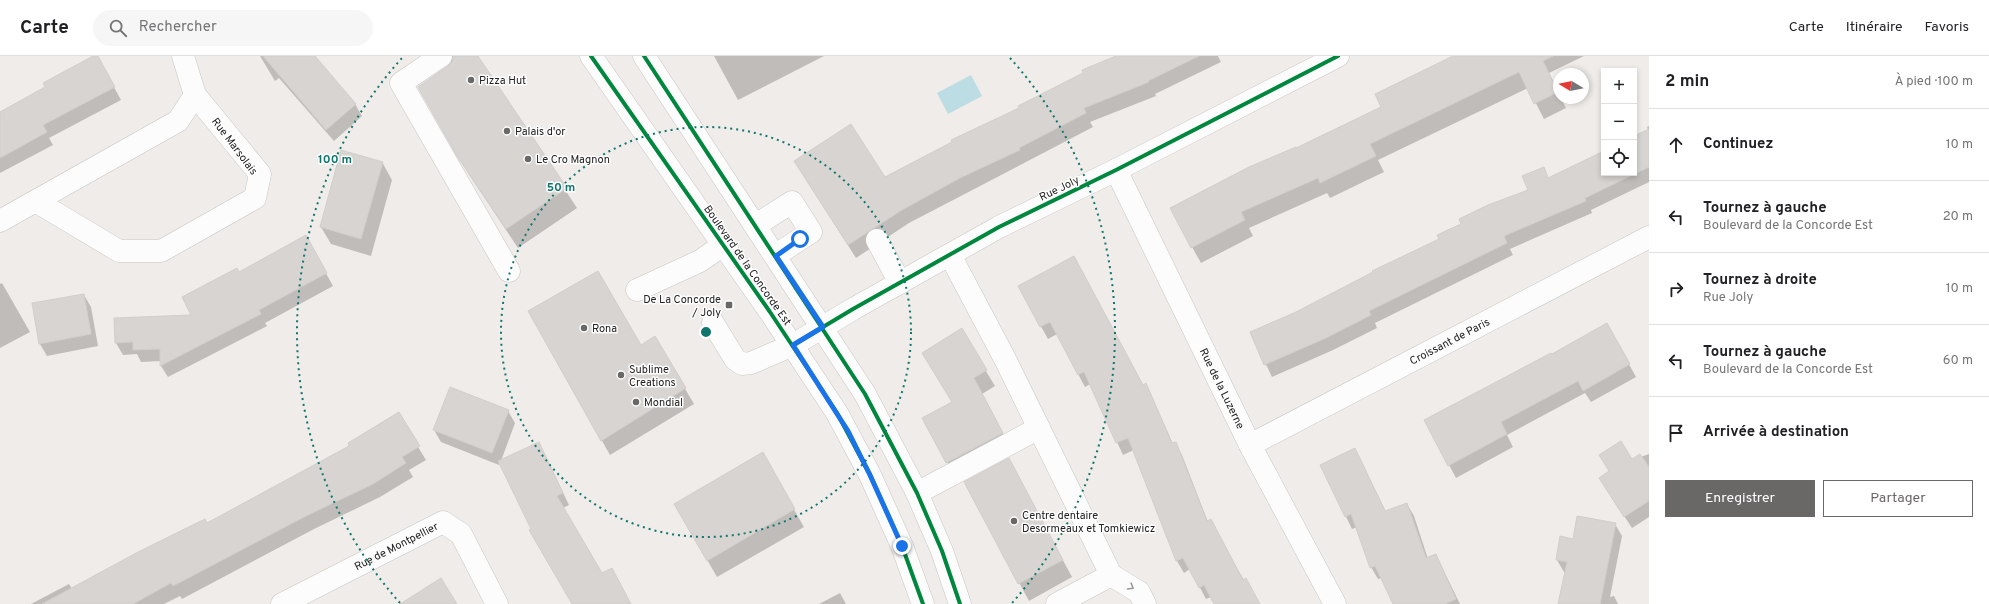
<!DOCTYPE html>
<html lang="fr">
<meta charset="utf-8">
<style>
:root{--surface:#fff;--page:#f6f6f6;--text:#202124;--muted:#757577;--line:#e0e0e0;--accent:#696867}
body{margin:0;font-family:Overpass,sans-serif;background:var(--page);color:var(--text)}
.controls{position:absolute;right:12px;top:12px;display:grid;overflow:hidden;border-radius:0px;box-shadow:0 2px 6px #0003}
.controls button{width:36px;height:36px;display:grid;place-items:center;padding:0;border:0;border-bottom:1px solid var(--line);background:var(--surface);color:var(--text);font:20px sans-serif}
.compass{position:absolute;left:1553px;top:12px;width:36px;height:36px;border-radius:50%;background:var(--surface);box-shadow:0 2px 6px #0003;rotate:280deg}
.stop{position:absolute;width:12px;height:12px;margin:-9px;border:3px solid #1a73e8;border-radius:50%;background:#fff}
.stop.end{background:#1a73e8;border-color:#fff;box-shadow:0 1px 4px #0008}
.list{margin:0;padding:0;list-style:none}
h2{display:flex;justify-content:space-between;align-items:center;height:52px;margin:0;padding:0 16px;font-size:17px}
h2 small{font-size:13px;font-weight:400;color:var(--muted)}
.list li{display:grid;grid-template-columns:26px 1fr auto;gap:12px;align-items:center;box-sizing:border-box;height:72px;padding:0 16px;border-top:1px solid var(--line)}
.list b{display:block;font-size:15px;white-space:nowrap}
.list p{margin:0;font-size:13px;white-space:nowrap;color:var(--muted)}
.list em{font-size:13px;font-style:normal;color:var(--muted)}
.actions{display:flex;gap:8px;padding:12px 16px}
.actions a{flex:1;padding:9px 0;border:1px solid var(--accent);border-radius:0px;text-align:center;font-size:14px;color:var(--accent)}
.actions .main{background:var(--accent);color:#fff}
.icon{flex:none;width:22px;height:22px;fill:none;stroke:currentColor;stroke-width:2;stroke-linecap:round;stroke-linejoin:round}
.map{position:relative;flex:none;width:1649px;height:548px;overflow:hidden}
header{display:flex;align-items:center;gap:24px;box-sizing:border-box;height:56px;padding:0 20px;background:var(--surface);border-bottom:1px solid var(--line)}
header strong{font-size:19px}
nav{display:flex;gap:22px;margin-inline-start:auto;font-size:14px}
.search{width:280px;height:36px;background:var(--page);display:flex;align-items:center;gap:10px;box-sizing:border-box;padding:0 14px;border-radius:22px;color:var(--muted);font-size:15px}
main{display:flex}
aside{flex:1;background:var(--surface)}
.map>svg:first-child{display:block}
</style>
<header>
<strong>Carte</strong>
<div class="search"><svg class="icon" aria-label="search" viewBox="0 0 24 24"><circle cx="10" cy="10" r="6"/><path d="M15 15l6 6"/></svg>Rechercher</div>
<nav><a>Carte</a><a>Itinéraire</a><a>Favoris</a></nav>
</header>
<main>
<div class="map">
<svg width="1649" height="548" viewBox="0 0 1649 548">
<rect width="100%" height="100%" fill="#efece9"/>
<path fill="#bbdde3" d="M971 19 982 40 948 58 937 37Z"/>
<g fill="#0003">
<path d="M95 0H97L121 44 49 82 53 89 0 117V57L47 32Z"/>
<path d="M260 0H314L355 48 362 60 334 85 279 22 275 25Z"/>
<path d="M448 0H477L577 152 518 192 470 120 419 31 449 11 452 7Z"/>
<path d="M714 0H824L738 44Z"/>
<path d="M1119 0H1218L1221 6 1155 38 1156 40 1090 66 1093 71 909 167 856 202 795 106 885 122Z"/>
<path d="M1458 0H1584L1549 17 1559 37V42H1561L1566 52 1544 63 1528 32 1378 104 1384 116 1330 142 1327 137 1249 172 1253 180 1201 207 1192 191 1296 93 1382 51Z"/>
<path d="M1649 70V126L1591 154 1592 157 1510 193 1513 199 1375 267 1377 272 1333 294 1272 321 1251 277 1296 257 1441 184 1529 134 1543 113 1549 123 1604 96V117H1634V81L1648 74 1647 71Z"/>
<path d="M382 106 392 124 371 200 331 188 321 171Z"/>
<path d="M312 192 333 230 265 267 267 270 168 321 161 310V305L141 306 137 298 123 299 116 287 192 259 239 217Z"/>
<path d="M2 227 30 276 0 292V228Z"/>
<path d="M1019 231 1143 330 1146 329 1173 388 1175 387 1182 399 1208 466 1259 548H1215L1211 541 1206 543 1190 513 1184 517 1177 505 1134 394 1123 399 1090 328 1085 331 1057 278 1048 283Z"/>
<path d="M84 239 91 251 98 290 47 300 40 288 33 248Z"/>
<path d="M529 255 641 290 655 281 694 348 610 399Z"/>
<path d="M1607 268 1636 321 1591 346 1585 337 1507 379 1513 391 1456 422 1425 364 1552 300Z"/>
<path d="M961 274 995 330 982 338 1011 393 956 422 923 362 953 346Z"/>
<path d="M508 355 515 367 501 405 539 387 569 449 563 452 602 518 631 548H573L532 473 500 406 499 409 441 386 434 374Z"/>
<path d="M398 358 426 404 409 414 413 421 380 441 314 473 182 543 180 540 164 548H31L69 528 72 533 206 468 351 390Z"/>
<path d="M1355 393 1386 456 1407 448 1414 460 1428 503 1436 499 1460 548H1394L1382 522 1378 523 1371 511 1357 471 1352 473 1321 409Z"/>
<path d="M762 398 804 471 717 521 675 448Z"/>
<path d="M1649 398V461L1632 472 1607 434 1632 404Z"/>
<path d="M1018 421 1072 521 1029 545 965 427Z"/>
<path d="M1615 468 1622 480 1610 541 1614 540 1618 548H1561L1566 516H1564L1557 504 1574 484Z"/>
<path d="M840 537 846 548H819Z"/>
</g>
<g fill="#d7d4d2" stroke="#d2ceca">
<path d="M93 0H98L115 31 43 69 47 76 0 102V56L45 31 43 27Z"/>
<path d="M263 0H315L356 48 326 74Z"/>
<path d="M453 0H478L567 132 506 173 457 100 418 31 448 10 452 6Z"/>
<path d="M1116 0H1199L1148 25 1149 26 1084 52 1086 57 1019 92 1020 94 960 122 902 154 848 189 794 105 851 68 885 121 952 86 951 84 1019 52 1018 50 1083 17 1082 14Z"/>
<path d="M1453 0H1553L1543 5 1558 36 1534 48 1519 16 1370 88 1376 100 1320 127 1318 122 1241 156 1245 164 1191 192 1170 152 1249 111 1296 91V92L1381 51 1375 38Z"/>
<path d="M1649 73V111L1585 142 1586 145 1504 180 1507 187 1369 255 1371 259 1326 282 1264 309 1250 276 1296 256 1373 216 1372 215 1439 183 1437 179 1461 168 1459 163 1488 149 1528 134 1522 120 1544 111 1548 122 1604 95V117H1634V80Z"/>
<path d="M341 94 383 106 361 183 320 171Z"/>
<path d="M306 179 327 217 259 254 261 258 160 310V293L133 294V286L115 287 114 262 191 259 182 241 237 212 239 216Z"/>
<path d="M1074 200 1143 329 1146 327 1172 387 1176 386 1207 465 1211 463 1243 524 1246 522 1260 548H1214L1204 529 1199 532 1183 502 1176 505 1128 382 1116 387 1084 316 1078 319 1050 266 1040 271 1018 230Z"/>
<path d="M598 215 641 289 655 280 686 332 601 385 528 255Z"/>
<path d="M84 238 91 278 39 288 32 247Z"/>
<path d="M1607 267 1630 308 1583 335 1578 325 1501 366 1507 378 1448 410 1424 364 1551 297 1552 298Z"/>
<path d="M962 272 987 314 974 322 1003 377 946 407 922 362 952 346 922 297Z"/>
<path d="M450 331 509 354 492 397 433 374Z"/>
<path d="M399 356 420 390 402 401 406 407 373 428 306 460 173 530 171 527 133 548H42L138 496 205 463 207 467 349 390 348 387Z"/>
<path d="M1621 385 1632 403 1640 398 1649 411V445L1624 461 1599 422 1609 415 1599 399Z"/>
<path d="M539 386 563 437 557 440 602 517 612 512 631 548H572L529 474 531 473 498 405Z"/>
<path d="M1355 392 1385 455 1407 447 1426 502 1436 498 1456 543 1445 548H1393L1375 510 1370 512 1351 458 1345 461 1320 409Z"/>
<path d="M763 396 795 453 707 505 674 448Z"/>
<path d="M1009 402 1063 504 1018 528 964 426Z"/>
<path d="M1577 460 1616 467 1600 548H1558L1567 506 1556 504 1560 480 1573 483Z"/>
<path d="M441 522 457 548H400Z"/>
</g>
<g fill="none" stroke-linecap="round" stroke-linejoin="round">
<g stroke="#c8c7c5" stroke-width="23">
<g id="minor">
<path d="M441 0 401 27 509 215"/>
<path d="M591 0 770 256 837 357 870 419 902 490 923 548"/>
<path d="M644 0 865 338 917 437 942 495 960 548"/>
<path id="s1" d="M1116 114 1250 389 1335 548"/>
<path d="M37 146 119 195H161L255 142 260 118 195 39 183 0"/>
<path d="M0 165 178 65 195 39"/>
<path d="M756 169 792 146 811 176 776 199"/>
<path d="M877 184 900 227"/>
<path d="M950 199 1005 303 1111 519 1057 548"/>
<path d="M637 234 700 205 723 189"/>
<path d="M713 267 735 303 742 308 751 307 793 289 853 253 999 171 1116 114 1338 0"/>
<path id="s2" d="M1250 389 1649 181"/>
<path d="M917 437 1039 372"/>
<path d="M1111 519 1139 536 1145 548"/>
<path id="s3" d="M282 548 443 466 461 478 497 548"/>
</g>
</g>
<use href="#minor" stroke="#fdfcfc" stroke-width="22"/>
<g stroke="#fff" stroke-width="6">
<g id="cycleway">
<path d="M591 0 770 256 837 357 870 419 902 490 923 548"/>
<path d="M644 0 865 338 917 437 942 495 960 548"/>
<path d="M793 289 853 253 999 171 1116 114 1338 0"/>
</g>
</g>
<use href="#cycleway" stroke="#00873e" stroke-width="4"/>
</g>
<defs><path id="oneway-chevron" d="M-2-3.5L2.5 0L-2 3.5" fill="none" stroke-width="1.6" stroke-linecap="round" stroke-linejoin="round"/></defs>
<use stroke="#9a9999" href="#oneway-chevron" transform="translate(1131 531) rotate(31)"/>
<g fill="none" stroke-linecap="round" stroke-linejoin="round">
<path stroke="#1a73e8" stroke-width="5" d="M800 183 776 200 823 271 793 289 848 375 870 419 902 490"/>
</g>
<g fill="none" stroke="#0f766e" stroke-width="2" stroke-dasharray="2 4">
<circle cx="706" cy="276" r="205"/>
<path d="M400 547A409 409 0 0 1 402 2M1010 2A409 409 0 0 1 1012 547"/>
</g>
<g fill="#696867" stroke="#fff" stroke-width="1.5">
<circle cx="471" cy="24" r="4"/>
<circle cx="507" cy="75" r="4"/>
<circle cx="528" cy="103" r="4"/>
<rect x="725" y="245" width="8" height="8" rx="2"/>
<circle cx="584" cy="272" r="4"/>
<circle cx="621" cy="319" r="4"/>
<circle cx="636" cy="346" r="4"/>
<circle cx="1014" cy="465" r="4"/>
</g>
<g text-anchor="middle" stroke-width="3" stroke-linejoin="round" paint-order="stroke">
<g font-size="11" fill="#212121" stroke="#fff" text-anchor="start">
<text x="479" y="28">Pizza Hut</text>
<text x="515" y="79">Palais d'or</text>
<text x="536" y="107">Le Cro Magnon</text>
<text x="721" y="247" text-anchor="end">De La Concorde<tspan x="721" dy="13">/ Joly</tspan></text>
<text x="592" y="276">Rona</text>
<text x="629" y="317">Sublime<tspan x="629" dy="13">Creations</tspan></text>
<text x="644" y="350">Mondial</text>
<text x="1022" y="463">Centre dentaire<tspan x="1022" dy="13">Desormeaux et Tomkiewicz</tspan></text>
</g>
<g font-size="11" fill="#212121" stroke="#fff">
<text transform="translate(235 90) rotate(53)" y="4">Rue Marsolais</text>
<text transform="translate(1059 132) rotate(-26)" y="4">Rue Joly</text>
<text transform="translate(748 209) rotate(55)" y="4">Boulevard de la Concorde Est</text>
<text dy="4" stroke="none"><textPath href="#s2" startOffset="225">Croissant de Paris</textPath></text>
<text dy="4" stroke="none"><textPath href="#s1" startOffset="243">Rue de la Luzerne</textPath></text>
<text dy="4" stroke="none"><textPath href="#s3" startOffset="128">Rue de Montpellier</textPath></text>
</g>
</g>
<circle cx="706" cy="276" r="6" fill="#0f766e" stroke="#fff" stroke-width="2"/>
<g font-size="12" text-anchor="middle" font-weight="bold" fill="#0f766e" stroke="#fff" stroke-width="3" stroke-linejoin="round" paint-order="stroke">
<text x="335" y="107">100 m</text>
<text x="561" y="135">50 m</text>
</g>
</svg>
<div class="controls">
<button>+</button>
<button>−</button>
<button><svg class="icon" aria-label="locate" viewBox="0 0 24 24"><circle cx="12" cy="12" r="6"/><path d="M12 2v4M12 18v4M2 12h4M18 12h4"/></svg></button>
</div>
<svg class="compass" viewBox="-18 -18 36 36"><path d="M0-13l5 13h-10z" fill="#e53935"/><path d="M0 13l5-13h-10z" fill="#757577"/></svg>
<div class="stop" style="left:800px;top:183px"></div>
<div class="stop end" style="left:902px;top:490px"></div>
</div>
<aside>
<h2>2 min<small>À pied · 100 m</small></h2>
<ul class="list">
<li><svg class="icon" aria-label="ahead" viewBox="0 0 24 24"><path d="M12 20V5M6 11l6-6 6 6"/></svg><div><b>Continuez</b></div><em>10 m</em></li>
<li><svg class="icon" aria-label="left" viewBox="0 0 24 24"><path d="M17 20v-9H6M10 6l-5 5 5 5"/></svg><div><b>Tournez à gauche</b><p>Boulevard de la Concorde Est</p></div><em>20 m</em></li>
<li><svg class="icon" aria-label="right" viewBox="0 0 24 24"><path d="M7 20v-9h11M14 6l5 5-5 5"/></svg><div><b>Tournez à droite</b><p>Rue Joly</p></div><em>10 m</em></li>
<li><svg class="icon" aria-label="left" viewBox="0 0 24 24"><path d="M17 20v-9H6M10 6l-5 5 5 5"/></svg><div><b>Tournez à gauche</b><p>Boulevard de la Concorde Est</p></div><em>60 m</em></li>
<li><svg class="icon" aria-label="arrive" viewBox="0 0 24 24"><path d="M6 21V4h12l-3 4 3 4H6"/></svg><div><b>Arrivée à destination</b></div></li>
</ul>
<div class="actions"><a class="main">Enregistrer</a><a>Partager</a></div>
</aside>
</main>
